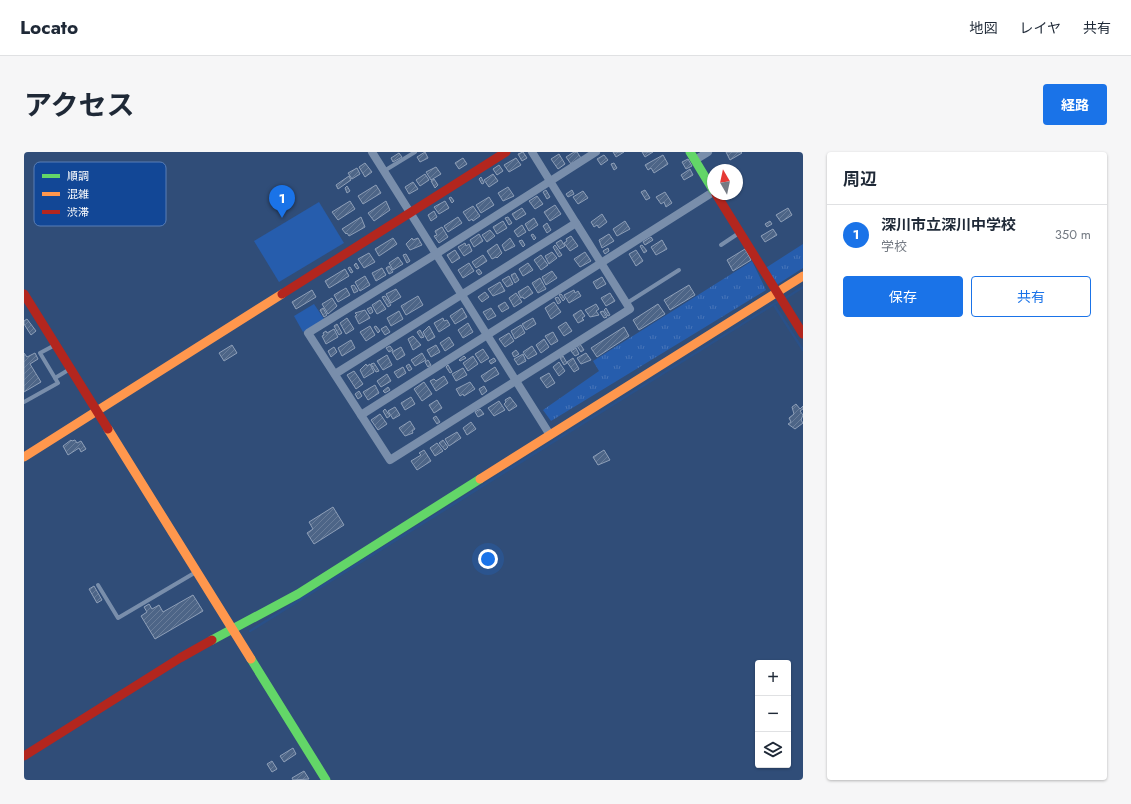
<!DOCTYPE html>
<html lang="ja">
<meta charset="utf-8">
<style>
:root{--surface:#fff;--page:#f6f6f7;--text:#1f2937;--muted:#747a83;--line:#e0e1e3;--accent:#1a73e8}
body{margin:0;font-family:Jost,"Noto Sans JP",sans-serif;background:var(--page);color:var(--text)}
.controls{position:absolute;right:12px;bottom:12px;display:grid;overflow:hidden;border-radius:4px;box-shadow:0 1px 3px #0004}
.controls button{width:36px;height:36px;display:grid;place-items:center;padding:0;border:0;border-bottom:1px solid var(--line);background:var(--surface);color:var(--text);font:20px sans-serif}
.compass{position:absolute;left:683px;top:12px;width:36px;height:36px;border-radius:50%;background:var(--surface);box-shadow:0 1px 3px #0004;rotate:351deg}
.you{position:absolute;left:464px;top:407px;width:14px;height:14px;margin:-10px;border:3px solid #fff;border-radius:50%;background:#1a73e8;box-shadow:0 0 0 6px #1a73e833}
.badge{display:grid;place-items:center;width:26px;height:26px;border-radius:50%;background:var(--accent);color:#fff;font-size:13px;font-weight:700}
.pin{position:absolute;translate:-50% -33px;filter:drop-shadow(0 1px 2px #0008)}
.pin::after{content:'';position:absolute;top:21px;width:14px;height:12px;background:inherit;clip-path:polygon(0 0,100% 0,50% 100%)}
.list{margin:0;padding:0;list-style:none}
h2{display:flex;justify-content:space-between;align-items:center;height:52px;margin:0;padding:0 16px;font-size:17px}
h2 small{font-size:13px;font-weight:400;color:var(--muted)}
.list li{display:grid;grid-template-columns:26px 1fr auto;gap:12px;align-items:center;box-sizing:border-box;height:60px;padding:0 16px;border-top:1px solid var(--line)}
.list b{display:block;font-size:15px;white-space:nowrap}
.list p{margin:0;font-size:13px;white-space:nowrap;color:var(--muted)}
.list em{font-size:13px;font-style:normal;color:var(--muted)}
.actions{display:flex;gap:8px;padding:12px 16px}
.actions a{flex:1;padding:9px 0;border:1px solid var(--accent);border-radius:4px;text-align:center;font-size:14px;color:var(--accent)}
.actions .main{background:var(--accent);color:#fff}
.icon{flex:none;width:22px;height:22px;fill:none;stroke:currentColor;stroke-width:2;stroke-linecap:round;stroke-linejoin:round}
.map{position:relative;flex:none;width:779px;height:628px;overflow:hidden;border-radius:4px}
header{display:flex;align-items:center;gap:24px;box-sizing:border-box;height:56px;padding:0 20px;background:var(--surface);border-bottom:1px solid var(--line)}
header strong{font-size:19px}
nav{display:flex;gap:22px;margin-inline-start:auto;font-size:14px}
.intro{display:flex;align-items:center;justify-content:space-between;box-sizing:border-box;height:96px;padding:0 24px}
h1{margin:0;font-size:28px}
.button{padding:10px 18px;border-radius:4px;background:var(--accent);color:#fff;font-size:14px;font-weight:700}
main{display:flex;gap:24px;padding:0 24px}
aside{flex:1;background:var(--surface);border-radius:4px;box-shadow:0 1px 3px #0004}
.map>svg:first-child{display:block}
</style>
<header>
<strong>Locato</strong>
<nav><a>地図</a><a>レイヤ</a><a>共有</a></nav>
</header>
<div class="intro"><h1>アクセス</h1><a class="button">経路</a></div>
<main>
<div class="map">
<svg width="779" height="628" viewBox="0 0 779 628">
<defs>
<pattern id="grass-tufts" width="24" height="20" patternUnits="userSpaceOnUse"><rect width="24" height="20" fill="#265dad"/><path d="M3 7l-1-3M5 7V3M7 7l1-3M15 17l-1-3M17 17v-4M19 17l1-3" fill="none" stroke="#4775b9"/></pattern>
<pattern id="building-hatch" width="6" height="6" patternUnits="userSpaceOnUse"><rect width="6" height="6" fill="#4d6587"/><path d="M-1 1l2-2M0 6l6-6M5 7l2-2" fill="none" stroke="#687c99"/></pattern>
</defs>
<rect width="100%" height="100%" fill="#304d78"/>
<g fill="url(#grass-tufts)">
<path d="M779 92V116L751 134 740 117Z"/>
<path d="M728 109 742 138 527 269 519 258 575 219 569 209Z"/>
</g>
<g fill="#265dad">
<path d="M295 50 320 91 255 130 230 89Z"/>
<path d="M290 152 300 167 279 180 270 164Z"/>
</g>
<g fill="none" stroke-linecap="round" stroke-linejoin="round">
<g stroke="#295088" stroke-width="2.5">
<path d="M760 147 779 135"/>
<path d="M750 153 779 198"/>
<path d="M226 479 755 149"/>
</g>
</g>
<g fill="url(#building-hatch)" stroke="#8e9fb8">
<path d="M401 0 404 6 396 10 393 5Z"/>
<path d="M499 0 503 6 498 9 494 2Z"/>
<path d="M550 0H553L557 6 547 12 542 5Z"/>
<path d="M589 0H600L592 5Z"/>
<path d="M618 0H629L621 5Z"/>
<path d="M702 0H717L718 1 706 8Z"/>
<path d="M375 1 378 5 369 10 367 6Z"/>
<path d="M535 2 541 12 534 17 527 7Z"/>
<path d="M580 3 584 8 577 13 573 7Z"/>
<path d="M639 3 644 12 630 21 627 16 624 18 621 13Z"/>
<path d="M439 6 443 12 435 17 431 11Z"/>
<path d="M492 6 497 13 485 20 480 13Z"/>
<path d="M664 7 668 14 662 17 658 10Z"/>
<path d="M341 11 348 20 341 25 335 15Z"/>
<path d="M590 11 593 16 590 18 587 12Z"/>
<path d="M475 13 479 19 473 23 469 17Z"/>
<path d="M412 15 417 22 407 28 402 20Z"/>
<path d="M333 16 336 22 328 27 324 21Z"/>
<path d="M666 17 669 23 660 28 657 23Z"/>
<path d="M401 22 405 28 396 34 392 28Z"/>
<path d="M469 22 474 29 465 35 460 28Z"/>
<path d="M325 24 327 28 314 37 312 33Z"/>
<path d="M457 25 460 31 458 32 455 27Z"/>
<path d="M410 27 414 33 411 36 407 29Z"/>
<path d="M389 30 394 37 385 42 381 35Z"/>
<path d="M352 33 357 41 339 52 334 44Z"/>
<path d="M323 34 326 39 323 41 321 36Z"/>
<path d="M484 35 490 44 479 49 474 41Z"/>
<path d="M522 38 526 45 523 47 519 40Z"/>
<path d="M548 38 550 42 544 45 542 42Z"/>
<path d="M621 38 626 46 622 48 617 40Z"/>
<path d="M559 39 564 46 554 52 549 45Z"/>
<path d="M641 40 648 51 642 55 640 50 637 52 632 45Z"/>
<path d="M513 44 519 52 511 57 505 49Z"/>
<path d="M427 45 430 49 428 51 425 46Z"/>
<path d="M465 45 470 53 457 61 452 53Z"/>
<path d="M326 49 331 57 314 68 308 60Z"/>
<path d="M362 49 366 58 350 69 344 61Z"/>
<path d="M421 49 425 56 415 62 410 55Z"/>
<path d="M531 53 537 62 526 69 520 60Z"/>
<path d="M449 54 456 64 449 69 448 67 445 69 439 60Z"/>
<path d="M498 56 502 62 492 68 488 62Z"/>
<path d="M764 56 768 63 757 70 752 63Z"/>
<path d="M410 59 413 65 407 69 404 63Z"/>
<path d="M578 62 583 70 575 76 573 73 570 75 567 70Z"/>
<path d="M337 65 341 75 325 84 323 81 322 82 318 77Z"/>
<path d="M434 65 438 71 424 80 420 74Z"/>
<path d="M484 65 488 71 485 73 481 66Z"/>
<path d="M510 66 514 73 505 79 501 72Z"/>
<path d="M479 69 483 76 473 82 469 75Z"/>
<path d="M601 69 606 77 593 84 589 77Z"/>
<path d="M746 69 748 72 743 75 741 72Z"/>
<path d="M523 71 527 78 523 81 519 74Z"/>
<path d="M498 73 502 80 494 85 490 79Z"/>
<path d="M418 75 424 85 415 91 410 84 413 83 411 79Z"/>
<path d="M749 77 753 83 741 90 737 84Z"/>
<path d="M466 78 471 84 463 90 458 83Z"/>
<path d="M455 82 459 89 450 95 446 88Z"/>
<path d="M509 82 512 86 510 88 507 83Z"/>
<path d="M585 82 590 89 578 96 575 88Z"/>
<path d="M547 84 554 94 546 99 540 91 543 89 542 87Z"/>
<path d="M627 85 629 88 621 93 619 90Z"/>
<path d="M369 86 373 92 355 104 351 97Z"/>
<path d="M388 86 389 88 394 86 398 93 386 98 382 92Z"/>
<path d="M486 86 491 94 481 99 478 93Z"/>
<path d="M498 88 501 93 499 95 495 89Z"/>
<path d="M537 88 541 94 536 97 532 91Z"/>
<path d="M638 88 643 97 632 103 627 95Z"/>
<path d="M441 91 442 94 445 92 448 99 440 104 434 95Z"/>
<path d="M473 92 478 101 473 106 472 105 468 107 463 99Z"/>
<path d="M531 93 538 103 535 105 529 95Z"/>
<path d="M618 93 623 99 620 101 616 94Z"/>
<path d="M584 96 585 99 581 102 579 99Z"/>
<path d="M721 97 727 108 709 119 703 108Z"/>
<path d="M431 98 436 106 428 111 423 103Z"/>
<path d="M612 98 619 109 612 114 605 102Z"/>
<path d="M528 100 533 106 525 112 521 104Z"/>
<path d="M561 100 567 109 556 115 550 107Z"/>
<path d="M345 101 351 110 340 116 334 107Z"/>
<path d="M382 102 386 109 383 111 379 103Z"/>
<path d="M459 103 463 109 452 116 448 110Z"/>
<path d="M517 103 524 113 517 118 510 108Z"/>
<path d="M374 105 379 112 369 118 365 111Z"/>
<path d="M332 111 335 116 333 117 330 113Z"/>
<path d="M445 111 450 119 439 126 434 118Z"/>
<path d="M504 111 509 118 499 124 495 117Z"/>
<path d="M365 114 369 120 365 122 362 116Z"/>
<path d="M326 115 329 120 327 121 324 116Z"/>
<path d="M358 116 362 123 352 129 348 121Z"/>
<path d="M321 117 325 124 305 136 301 129Z"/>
<path d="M455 117 458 121 455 123 452 119Z"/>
<path d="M528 119 533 126 522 133 518 125Z"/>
<path d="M491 121 495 128 491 131 487 123Z"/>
<path d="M341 124 346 133 336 139 331 130Z"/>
<path d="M485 124 489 132 483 135 478 128Z"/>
<path d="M578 125 582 132 573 137 569 130Z"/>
<path d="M516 126 522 137 514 141 508 131Z"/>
<path d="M476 130 481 139 469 144 464 137Z"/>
<path d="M330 133 334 139 330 141 327 134Z"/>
<path d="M665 133 671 143 646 158 640 148Z"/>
<path d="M504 134 509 141 500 147 499 145 497 146 494 140Z"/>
<path d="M322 136 326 143 314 150 310 143Z"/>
<path d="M372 137 377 145 367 151 362 142Z"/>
<path d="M288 138 292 145 272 157 268 150Z"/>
<path d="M550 138 551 141 554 139 557 144 545 151 540 143Z"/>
<path d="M461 140 465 145 458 150 454 145Z"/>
<path d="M492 141 498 150 490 155 485 146Z"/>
<path d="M586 141 591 149 582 154 577 146Z"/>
<path d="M537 142 541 147 539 149 535 143Z"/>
<path d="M361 144 367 153 364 155 358 145Z"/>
<path d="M394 144 399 153 382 163 377 154Z"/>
<path d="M534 145 537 150 534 152 531 146Z"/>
<path d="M308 146 313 154 304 162 298 152Z"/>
<path d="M356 148 362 157 353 162 348 153Z"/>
<path d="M481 150 485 156 478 160 474 154Z"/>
<path d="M530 150 537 160 527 167 521 156Z"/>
<path d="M572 152 575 157 572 159 575 163 566 165 561 158Z"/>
<path d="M634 152 641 162 615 178 609 168Z"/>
<path d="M347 155 349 160 346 162 343 157Z"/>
<path d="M299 156 303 163 300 165 296 158Z"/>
<path d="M438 156 443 165 431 172 426 164Z"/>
<path d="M467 156 472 164 464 168 459 160Z"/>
<path d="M582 156 586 163 584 164 580 158Z"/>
<path d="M341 158 346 166 335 172 331 164 333 163 331 161Z"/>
<path d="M557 158 561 164 558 166 560 168 554 171 549 163Z"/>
<path d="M375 159 379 167 367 174 363 166Z"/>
<path d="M579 159 583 165 580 166 576 160Z"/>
<path d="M323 166 330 177 322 182 316 171Z"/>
<path d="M419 166 420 169 423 168 426 173 415 180 410 171Z"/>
<path d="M509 166 512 172 502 178 498 172Z"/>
<path d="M3 167 12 179 7 183 0 172V169Z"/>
<path d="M542 170 548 179 540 184 534 175Z"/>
<path d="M444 171 449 180 439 186 434 178Z"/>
<path d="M313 172 318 181 315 183 310 174Z"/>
<path d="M497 173 501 181 491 187 487 179Z"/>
<path d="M346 174 351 183 342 189 336 180Z"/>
<path d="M352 174 356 179 354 181 350 175Z"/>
<path d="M362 174 366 180 361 183 357 177Z"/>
<path d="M405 174 411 185 404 189 399 180Z"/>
<path d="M600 175 605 184 573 205 567 196Z"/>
<path d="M310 177 314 185 302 192 298 184 300 183 299 181 302 179 303 181Z"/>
<path d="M396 178 400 185 397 186 393 180Z"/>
<path d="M529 180 534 189 527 193 521 184Z"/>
<path d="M485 181 490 189 481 195 475 187Z"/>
<path d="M389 184 397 193 389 198 384 187Z"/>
<path d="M425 185 430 193 421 199 416 191Z"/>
<path d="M520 187 525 195 517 201 512 193Z"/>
<path d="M327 188 331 196 318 204 314 196Z"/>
<path d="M556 192 560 198 557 200 553 194Z"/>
<path d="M208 193 213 201 200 209 195 201Z"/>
<path d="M412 193 416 200 407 205 403 198Z"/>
<path d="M366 194 369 198 365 200 362 196Z"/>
<path d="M508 194 513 202 504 207 499 200Z"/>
<path d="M310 195 313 200 307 205 304 199Z"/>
<path d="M377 195 381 203 373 208 368 200Z"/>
<path d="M552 196 555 202 551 204 547 199Z"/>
<path d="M459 197 465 206 457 211 451 202Z"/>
<path d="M492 198 495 202 490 205 488 201Z"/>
<path d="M0 201 3 205 11 201 14 207 6 212 17 230 0 240Z"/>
<path d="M398 201 402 208 391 214 387 208Z"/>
<path d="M562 201 567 208 557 212 553 206Z"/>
<path d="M499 202 502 209 494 213 490 207Z"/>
<path d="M363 203 368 213 359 218 353 209Z"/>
<path d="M440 204 442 206 436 209 435 208Z"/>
<path d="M449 204 454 212 444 219 439 211Z"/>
<path d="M539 204 543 211 540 213 536 206Z"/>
<path d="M470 206 472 209 467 212 465 209Z"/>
<path d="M549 206 555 217 550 220 543 210Z"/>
<path d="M404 208 407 213 404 215 401 210Z"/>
<path d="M535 210 541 219 535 224 529 215Z"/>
<path d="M350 211 355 219 352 220 347 212Z"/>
<path d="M342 212 343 214 346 212 350 220 340 226 336 218Z"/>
<path d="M385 212 388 217 385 219 382 214Z"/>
<path d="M424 213 428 220 426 221 422 215Z"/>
<path d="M379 215 382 221 374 226 370 220Z"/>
<path d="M471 215 475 222 461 230 457 224Z"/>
<path d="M439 216 443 223 432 229 428 222Z"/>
<path d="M330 219 339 232 332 237 323 223Z"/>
<path d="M525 221 531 231 523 236 516 226Z"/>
<path d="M363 222 367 229 357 235 353 229Z"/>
<path d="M420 224 424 231 412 239 406 229 410 227 412 229Z"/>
<path d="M400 230 408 242 398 249 390 237Z"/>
<path d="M446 230 451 237 440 244 439 242 436 244 432 237Z"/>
<path d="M351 233 355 241 344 248 339 240Z"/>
<path d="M460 234 463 239 458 243 455 237Z"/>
<path d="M364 235 366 238 361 241 359 239Z"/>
<path d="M335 239 338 244 334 247 331 242Z"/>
<path d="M387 245 391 252 381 258 377 251Z"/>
<path d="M486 245 493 254 485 259 480 252 482 250 481 248Z"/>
<path d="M413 248 418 256 410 261 405 253Z"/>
<path d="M475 249 481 258 470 264 464 256Z"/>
<path d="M772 252 776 257 779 254V257L776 259 779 263 777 268 779 271 771 277 764 272 767 270 765 266 770 262 768 255Z"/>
<path d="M371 255 376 263 369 267 364 259Z"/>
<path d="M361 257 366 264 363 266 359 259Z"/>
<path d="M456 257 460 262 454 265 451 260Z"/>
<path d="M356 262 363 272 354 278 347 268Z"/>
<path d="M412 264 416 270 413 272 409 266Z"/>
<path d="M386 269 391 277 388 279 389 281 381 284 375 276Z"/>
<path d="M447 270 452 277 443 283 439 276Z"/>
<path d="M433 280 437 286 425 294 421 287Z"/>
<path d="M47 288 48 289 51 288 53 291 57 289 62 297 57 300 55 296 44 303 39 294Z"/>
<path d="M419 288 424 295 421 298 415 291Z"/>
<path d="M413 291 419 299 411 304 406 296Z"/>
<path d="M400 298 407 309 393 318 387 309 397 303 395 301Z"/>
<path d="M580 298 586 308 574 313 569 305Z"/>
<path d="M309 355 320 373 290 392 283 381 289 377 285 370Z"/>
<path d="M70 434 78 448 73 451 65 437Z"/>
<path d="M169 443 179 459 131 487 117 464 123 460 120 455 125 452 128 457 135 453 139 460Z"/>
<path d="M269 596 272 602 260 610 256 604Z"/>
<path d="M248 609 253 617 248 620 243 612Z"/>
<path d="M280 619 285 627 269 628 268 626Z"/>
</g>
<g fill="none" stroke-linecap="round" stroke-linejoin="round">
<g stroke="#798eab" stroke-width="4">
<path d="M360 19 391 0"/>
<path d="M697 93 715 81"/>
<path d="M603 151 655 118"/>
<path d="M31 226 46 217"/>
<path d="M0 250 34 231 16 201 31 193"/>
<path d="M74 433 94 466 172 420"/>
</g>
<g stroke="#798eab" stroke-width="8">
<path d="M348 0 526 283"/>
<path d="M671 8 684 0"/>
<path d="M552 71 606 157 366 308 284 181 412 102 572 0"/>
<path d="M311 222 552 71 508 0"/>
<path d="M337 263 689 40"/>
</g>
<g stroke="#63d668" stroke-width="9">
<path d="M666 0 689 38"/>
<path d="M188 488 274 442 456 327"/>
<path d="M227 507 302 628"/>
</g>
<g stroke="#ff974d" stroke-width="9">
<path d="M84 277 227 507"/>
<path d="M0 305 258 142"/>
<path d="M456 327 779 124"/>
</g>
<g stroke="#b3261e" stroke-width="9">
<path d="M692 42 779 182"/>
<path d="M0 142 84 277"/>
<path d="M258 142 482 0"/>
<path d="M0 604 156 506 188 488"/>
</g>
</g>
<rect x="10" y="10" width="132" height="64" rx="6" fill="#124796" stroke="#597eb6" stroke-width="1"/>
<rect x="18" y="22" width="18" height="4" fill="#63d668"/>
<rect x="18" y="40" width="18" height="4" fill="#ff974d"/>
<rect x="18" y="58" width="18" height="4" fill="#b3261e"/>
<g font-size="11" fill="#fff">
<text x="43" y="28">順調</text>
<text x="43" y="46">混雑</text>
<text x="43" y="64">渋滞</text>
</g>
</svg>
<div class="controls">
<button>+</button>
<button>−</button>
<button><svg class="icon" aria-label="layers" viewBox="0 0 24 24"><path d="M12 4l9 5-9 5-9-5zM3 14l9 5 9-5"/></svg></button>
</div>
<svg class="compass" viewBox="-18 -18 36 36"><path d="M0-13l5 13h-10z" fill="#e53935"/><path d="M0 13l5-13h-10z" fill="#747a83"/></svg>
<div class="you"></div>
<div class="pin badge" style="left:258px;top:66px">1</div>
</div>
<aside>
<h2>周辺<small></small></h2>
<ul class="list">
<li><span class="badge">1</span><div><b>深川市立深川中学校</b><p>学校</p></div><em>350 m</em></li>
</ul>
<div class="actions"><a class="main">保存</a><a>共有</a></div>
</aside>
</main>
